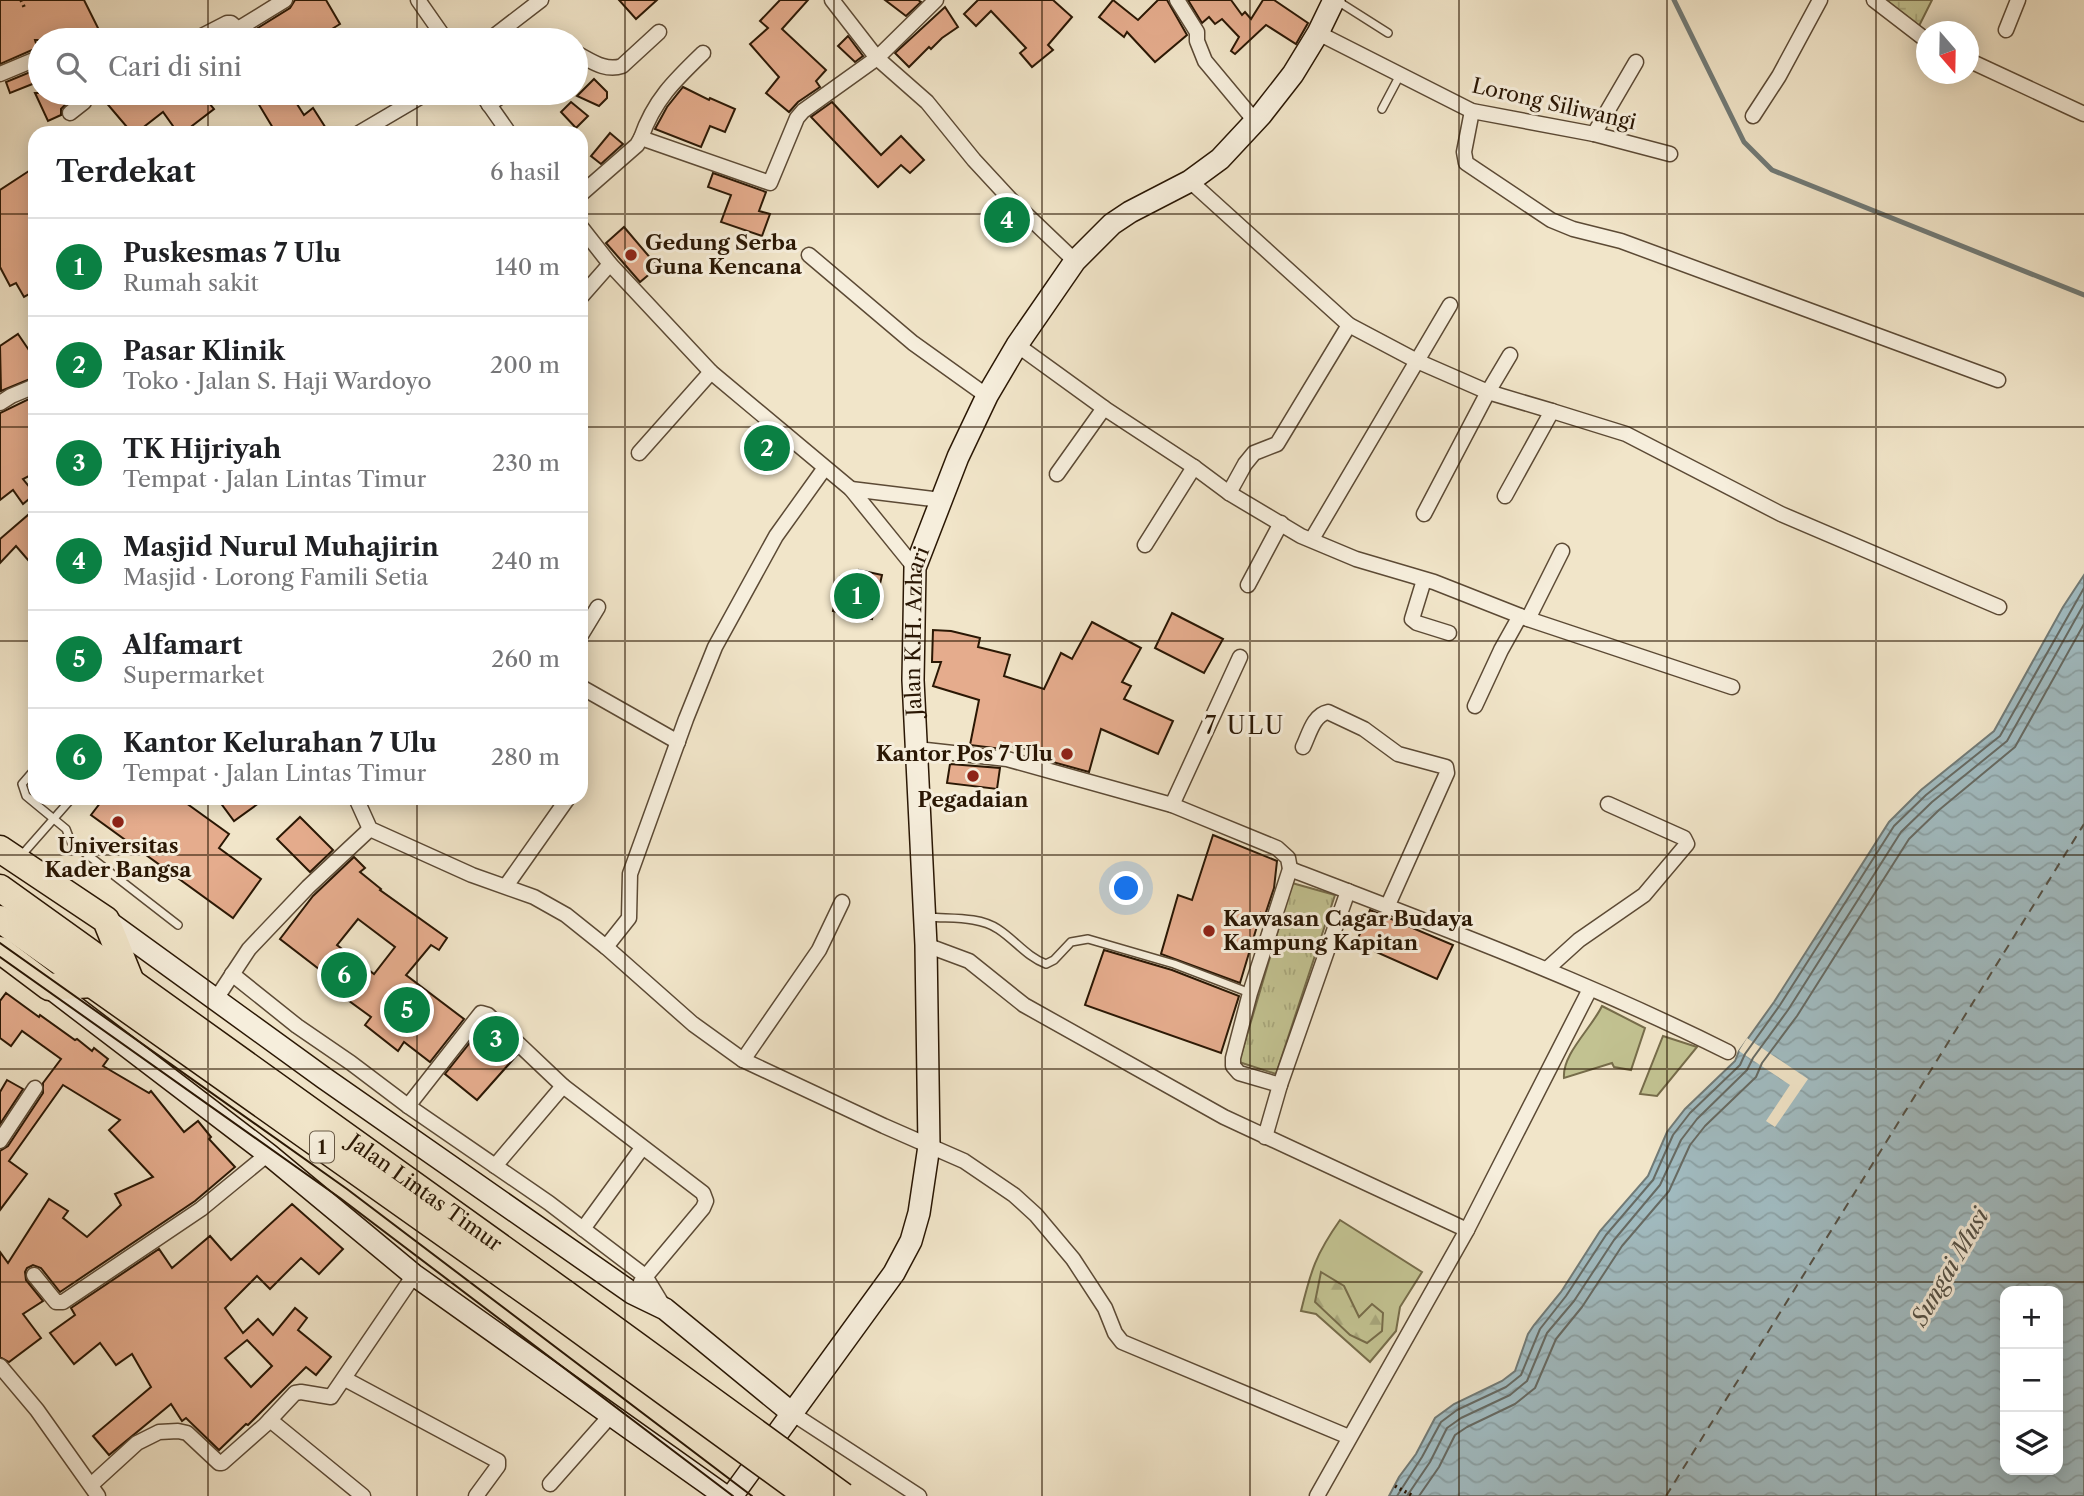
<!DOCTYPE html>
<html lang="id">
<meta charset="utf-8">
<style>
:root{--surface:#fff;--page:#f2f2f2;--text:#202124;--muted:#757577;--line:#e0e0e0;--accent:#0b8043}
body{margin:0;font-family:"Libre Caslon Text",serif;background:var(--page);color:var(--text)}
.controls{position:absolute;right:21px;bottom:21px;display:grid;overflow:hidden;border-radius:14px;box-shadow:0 4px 18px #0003}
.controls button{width:63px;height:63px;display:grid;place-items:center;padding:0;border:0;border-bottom:2px solid var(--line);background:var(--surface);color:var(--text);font:35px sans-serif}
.compass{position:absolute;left:1916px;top:21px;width:63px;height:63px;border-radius:50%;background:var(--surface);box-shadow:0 4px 18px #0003;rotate:160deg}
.you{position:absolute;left:1127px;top:889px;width:24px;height:24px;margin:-18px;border:5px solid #fff;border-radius:50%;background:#1a73e8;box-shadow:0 0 0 10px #1a73e833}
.badge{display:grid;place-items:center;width:46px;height:46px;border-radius:50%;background:var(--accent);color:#fff;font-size:23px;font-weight:700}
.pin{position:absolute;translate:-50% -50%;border:4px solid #fff;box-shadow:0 2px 7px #0006}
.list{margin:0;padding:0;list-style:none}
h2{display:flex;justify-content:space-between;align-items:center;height:91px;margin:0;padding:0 28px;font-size:30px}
h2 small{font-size:23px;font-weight:400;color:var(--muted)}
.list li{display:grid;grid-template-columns:46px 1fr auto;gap:21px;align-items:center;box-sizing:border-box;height:98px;padding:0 28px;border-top:2px solid var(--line)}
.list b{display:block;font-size:26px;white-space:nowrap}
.list p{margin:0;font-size:23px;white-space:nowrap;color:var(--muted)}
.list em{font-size:23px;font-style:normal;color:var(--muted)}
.icon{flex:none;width:38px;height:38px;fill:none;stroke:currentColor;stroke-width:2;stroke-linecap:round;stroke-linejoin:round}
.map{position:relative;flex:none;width:2084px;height:1496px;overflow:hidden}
.search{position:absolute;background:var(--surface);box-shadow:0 4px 18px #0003;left:28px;top:28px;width:560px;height:77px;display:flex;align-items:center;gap:18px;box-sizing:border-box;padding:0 24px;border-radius:38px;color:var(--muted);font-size:26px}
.panel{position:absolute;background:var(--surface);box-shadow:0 4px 18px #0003;left:28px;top:126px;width:560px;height:679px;border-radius:21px}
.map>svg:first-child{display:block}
</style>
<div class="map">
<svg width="2084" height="1496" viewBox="0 0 2084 1496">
<defs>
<pattern id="forest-firs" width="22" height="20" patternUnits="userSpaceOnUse" patternTransform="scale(1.75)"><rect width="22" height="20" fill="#c2c291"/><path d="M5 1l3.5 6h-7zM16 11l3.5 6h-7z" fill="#a7a67b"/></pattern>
<pattern id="wetland-marsh" width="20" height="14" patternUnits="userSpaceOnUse" patternTransform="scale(1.75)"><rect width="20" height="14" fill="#c2c291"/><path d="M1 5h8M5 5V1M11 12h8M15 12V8" fill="none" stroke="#a7a67b"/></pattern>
<pattern id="park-tufts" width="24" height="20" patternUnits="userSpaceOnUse" patternTransform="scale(1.75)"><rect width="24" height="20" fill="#c2c291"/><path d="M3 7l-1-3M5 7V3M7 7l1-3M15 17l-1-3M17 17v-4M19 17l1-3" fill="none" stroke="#a7a67b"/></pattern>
<pattern id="water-waves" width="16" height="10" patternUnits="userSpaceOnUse" patternTransform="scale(1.75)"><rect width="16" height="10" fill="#a1bcc2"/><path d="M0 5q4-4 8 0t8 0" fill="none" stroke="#8ba1a5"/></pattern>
</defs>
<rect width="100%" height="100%" fill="#f1e5c9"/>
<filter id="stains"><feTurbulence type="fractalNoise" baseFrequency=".00286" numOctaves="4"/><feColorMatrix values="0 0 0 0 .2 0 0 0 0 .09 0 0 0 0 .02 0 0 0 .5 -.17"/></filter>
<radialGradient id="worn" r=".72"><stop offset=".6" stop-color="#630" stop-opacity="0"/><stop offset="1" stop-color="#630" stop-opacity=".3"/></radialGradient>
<g fill="#c2c291" stroke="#766c4a" stroke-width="2">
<path d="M1602 1006 1645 1028 1631 1070 1614 1067 1612 1063 1564 1078C1562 1054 1591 1029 1602 1006Z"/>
<path d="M1663 1036 1697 1047 1657 1096 1640 1094Z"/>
<path d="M1340 1220 1422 1272 1400 1307 1396 1331 1370 1362 1316 1314 1301 1311C1311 1270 1316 1254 1340 1220Z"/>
</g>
<path fill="url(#forest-firs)" stroke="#766c4a" stroke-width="2" d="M1321 1272 1344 1286 1359 1317 1372 1304 1383 1313 1382 1331 1367 1343 1350 1335 1315 1302Z"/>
<path fill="url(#wetland-marsh)" stroke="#766c4a" stroke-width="2" d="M1886 0H1932L1919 26Z"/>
<path fill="url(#park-tufts)" stroke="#766c4a" stroke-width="2" d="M1292 883 1335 895 1276 1074 1239 1062Z"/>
<path fill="url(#water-waves)" stroke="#717a76" stroke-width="2" fill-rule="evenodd" d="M2084 575V1496H1389L1399 1477 1416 1454 1435 1418 1454 1404 1502 1381 1515 1371 1528 1334 1534 1325 1561 1292 1600 1231 1648 1176 1667 1132 1685 1109 1735 1061 1739 1051 1774 1002 1889 822 1921 790 1994 731 2063 607ZM2005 1291H2058V1470H2005Z"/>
<path fill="#f1e5c9" d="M1747 1038 1808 1079 1775 1127 1766 1121 1790 1085 1739 1051Z"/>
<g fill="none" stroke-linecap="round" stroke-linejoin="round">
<g stroke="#666a63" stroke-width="2">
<path d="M1397 1496 1422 1457 1441 1422 1457 1410 1506 1387 1521 1375 1540 1329 1566 1296 1606 1235 1653 1180 1673 1135 1690 1113 1740 1065 1745 1054 1780 1005 1894 826 1926 795 2000 736 2084 588"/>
<path d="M1407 1496 1430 1462 1447 1428 1461 1418 1510 1395 1527 1381 1547 1333 1574 1301 1614 1240 1660 1185 1681 1140 1697 1119 1747 1070 1753 1058 1788 1010 1901 832 1932 802 2007 741 2084 604"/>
<path d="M1419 1496 1439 1467 1455 1435 1467 1427 1515 1404 1535 1388 1556 1339 1582 1307 1622 1246 1669 1191 1690 1145 1705 1126 1756 1077 1762 1063 1797 1016 1909 839 1939 810 2015 747 2084 624"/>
</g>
<path stroke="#717a76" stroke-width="5" d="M1674 0 1744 142 1772 170 2084 295"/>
<path stroke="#545146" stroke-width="2" stroke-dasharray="9 7" stroke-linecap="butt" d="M1666 1496 2084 824"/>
</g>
<g fill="#e5ac8d" stroke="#2a1704" stroke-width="2" fill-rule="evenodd">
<path d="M0 0H84L99 30 79 40H35L38 50H32L0 64Z"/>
<path d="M295 0H326L340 24 314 40H260L253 31 290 8Z"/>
<path d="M619 0H657L636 19Z"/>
<path d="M780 0H808L782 29 826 70 816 81 820 87 798 102 789 112 766 93 779 77 750 44 768 28 760 21Z"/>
<path d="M885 0H918L921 2 906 16Z"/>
<path d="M978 0H1053L1072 17 1048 45 1053 50 1032 67 1020 53 1026 48 991 11 976 26 964 14Z"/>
<path d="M1113 0 1138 20 1158 0H1167L1187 35 1155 62 1127 32 1124 37 1099 17Z"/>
<path d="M1188 0H1231L1242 15 1245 12 1251 19 1263 0H1274L1308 23 1296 44 1266 25 1235 54 1231 51 1239 37 1222 19 1215 24 1209 17 1202 23Z"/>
<path d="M945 7 958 27 942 38 931 49 929 47 909 67 895 53Z"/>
<path d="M848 36 863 56 855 62 838 46Z"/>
<path d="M40 68V81L10 93 6 82Z"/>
<path d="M594 79 607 92V98L599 106 577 96Z"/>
<path d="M683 87 709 100 710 98 735 109 725 132 710 126 701 147 655 129 667 107Z"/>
<path d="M35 93H77L61 109V115L48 121Z"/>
<path d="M98 93H201L214 109 192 126 197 133H178L163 112 136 133H132Z"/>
<path d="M252 93H290L304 115 313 108 329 133H276Z"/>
<path d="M571 102 588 116 576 128 561 112Z"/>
<path d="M832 102 881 155 901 136 924 160 910 173 901 165 878 187 811 117Z"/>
<path d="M610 133 623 144 601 164 591 156Z"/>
<path d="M35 167V291L24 297 16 283 10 286 0 267V190Z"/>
<path d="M713 173 766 192 759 211 770 214 762 236 721 222 731 195 708 187Z"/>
<path d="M999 202 1024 226 1013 240 986 218Z"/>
<path d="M624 227 658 267 640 282 606 243Z"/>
<path d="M18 334 35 359V377L1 391 0 346Z"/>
<path d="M35 396V473L23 479 35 494 23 504 13 490 0 500V413Z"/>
<path d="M28 515 35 523V568L16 546 0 563V539Z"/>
<path d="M859 570 882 575 872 619 833 611 840 577 857 581Z"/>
<path d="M1172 613 1223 639 1204 673 1155 648Z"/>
<path d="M1092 622 1141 648 1122 682 1131 686 1124 699 1173 721 1158 754 1101 729 1089 772 1042 759 1044 753 1003 744 1002 749 970 745 979 700 933 686 941 662H932L933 630 951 631 980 638 978 647 1010 655 1004 676 1044 689 1061 653 1072 659Z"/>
<path d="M950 764 1000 768 997 789 947 783Z"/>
<path d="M104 798H179L229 834 219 848 261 879 233 918 91 815Z"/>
<path d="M217 798H266L234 821Z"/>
<path d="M300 817 333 850 310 872 277 839Z"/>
<path d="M1213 835 1277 861 1274 888 1265 915 1261 913 1240 983 1161 954 1178 895 1192 900Z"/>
<path d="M354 857 365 868 360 872 381 889 380 890 447 938 439 950 431 945 406 975 464 1019 430 1062 404 1042 398 1051 365 1025 371 1017 319 979 324 973 280 939 313 896ZM358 919 395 947 374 974 337 945Z"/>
<path d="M1370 910 1453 945 1437 979 1356 943Z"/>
<path d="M1104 950 1172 970 1239 996 1221 1053 1085 1005Z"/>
<path d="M6 993 39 1017 40 1015 75 1040 77 1039 92 1051 94 1048 108 1059 103 1066 149 1093 151 1091 184 1132 198 1121 211 1137 209 1139 235 1167 195 1201 60 1292 41 1268 33 1265 27 1268 25 1272 26 1280 43 1301 23 1314 41 1338 9 1362 0 1357V1252L8 1263 49 1199 68 1211 63 1218 87 1237 121 1205 115 1194 153 1177 109 1130 120 1120 63 1085 9 1161 27 1174 0 1210V1151L8 1146 43 1093V1083L61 1059 22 1031 11 1046 0 1038V1001Z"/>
<path d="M484 1025 517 1055 477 1100 445 1074Z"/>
<path d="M7 1080 23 1089 0 1124V1092Z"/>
<path d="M292 1204 343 1249 319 1274 301 1258 270 1289 257 1276 225 1308 243 1333 258 1319 273 1335 295 1308 307 1318 298 1330 331 1357 316 1375 306 1367 248 1425 246 1424 219 1450 186 1418 182 1421 171 1404 109 1455 93 1436 151 1387 132 1354 116 1365 100 1343 74 1364 50 1333 75 1315 71 1308 159 1249 172 1268 210 1236 231 1260ZM247 1340 272 1366 251 1387 225 1358Z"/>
</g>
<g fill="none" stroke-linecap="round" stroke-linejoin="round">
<g stroke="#5c4a35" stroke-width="10">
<g id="lane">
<path d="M1336 0 1388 33"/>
<path d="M1382 109 1400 75"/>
<path d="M35 769 22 784 26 796 66 829 71 842 178 925"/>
<path d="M20 857 72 798"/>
<path d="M929 917C950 919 979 916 998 929 1015 940 1027 957 1046 964L1054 960 1071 942 1088 939 1174 964 1250 993"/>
</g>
</g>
<g stroke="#5c4a35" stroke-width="17">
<g id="street">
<path d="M418 0 446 40"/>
<path d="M832 0 877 58 927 102 974 160 1011 200 1075 261"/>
<path d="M1177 0 1197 32V41L1205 61 1255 121"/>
<path d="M1874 0 1926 40"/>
<path d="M2006 30 2018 0"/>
<path d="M1318 33 1472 111 1594 134 1670 154"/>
<path d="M194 40 227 23H231L238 29 285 0"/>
<path d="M489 40 541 0"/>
<path d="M576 53C590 60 605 72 622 66L659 32"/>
<path d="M1968 60 2084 114"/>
<path d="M0 74 36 59"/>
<path d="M481 93 509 133"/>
<path d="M489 105 505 93"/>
<path d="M1472 111 1464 152 1466 163 1551 220 1573 229 1621 241 1998 380"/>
<path d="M70 113 84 102 87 93"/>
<path d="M1753 116 1779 76 1820 0"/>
<path d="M359 133 427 93"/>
<path d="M1594 134 1636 62"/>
<path d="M641 138C654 100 675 80 703 53"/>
<path d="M1190 181 1349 325 1417 361 1488 392 1552 411 1505 496"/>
<path d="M581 194 637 145 641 138 770 183 797 118 803 111 877 58 936 0"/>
<path d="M581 227 610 264 711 372 851 489 915 568"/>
<path d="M809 255 913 343 987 396"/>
<path d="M581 297 610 264"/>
<path d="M1017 345 1104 408 1194 467 1229 493 1301 536 1356 559 1434 582 1528 619 1732 687"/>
<path d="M0 403 11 396 35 386"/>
<path d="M1552 411 1626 434 1781 514 1999 607"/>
<path d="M639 453 711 372"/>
<path d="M1057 474 1104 408"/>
<path d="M851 489 941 500"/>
<path d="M1229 493 1245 464 1254 453 1277 444 1349 325"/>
<path d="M1424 514 1488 392 1510 355"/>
<path d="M1312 539 1450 305"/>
<path d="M1145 545 1194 467"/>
<path d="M1424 580 1412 619 1417 623 1449 633"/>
<path d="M1248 585 1281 523"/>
<path d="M1528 619 1562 551"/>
<path d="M581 635 598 607"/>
<path d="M581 687 678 742"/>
<path d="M1475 706 1501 650 1520 616"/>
<path d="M1303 747C1309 735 1313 715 1328 712L1364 729 1398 754 1446 767 1447 773 1388 905"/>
<path d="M917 749 1007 759 1172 805 1277 848 1288 858 1290 869 1250 993 1233 1058V1066L1239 1073 1280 1085"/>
<path d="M356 798 370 829 472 875 534 897 566 915 606 947 629 918 630 874 686 719 715 647 776 536 824 469"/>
<path d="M1172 805 1240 657"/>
<path d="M1290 869C1438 926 1586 981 1728 1052"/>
<path d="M506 886 568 798"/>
<path d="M926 945 969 961 1024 1005 1224 1117 1467 1230"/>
<path d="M606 947 693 1024 743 1060 884 1126 964 1161 1014 1195 1036 1215 1073 1259 1105 1308 1115 1333 1122 1342 1349 1437"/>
<path d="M1547 969 1579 940 1644 895 1687 844 1684 838 1608 804"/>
<path d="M232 974 297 1026 351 1063 408 1106 549 1203 645 1276 665 1309"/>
<path d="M216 999 249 949 308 887 370 829"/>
<path d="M743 1060 819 950 842 902"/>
<path d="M408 1106 481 1013 488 1015 563 1086"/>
<path d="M1265 1137 1280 1085 1348 891"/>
<path d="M0 1141 35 1088"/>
<path d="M495 1166 563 1086 703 1193 706 1201 703 1208 641 1282"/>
<path d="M583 1229 642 1148"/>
<path d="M34 1275 56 1302H63L201 1209 268 1154"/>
<path d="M0 1366 37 1410 98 1496"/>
<path d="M345 1379 498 1461V1466L476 1496"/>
<path d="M793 1414 919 1496"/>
<path d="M270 1420 363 1496"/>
<path d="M550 1484 611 1415"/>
<path d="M91 1485 137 1443 159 1432 178 1431 187 1433 219 1463H222L265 1425 295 1393 301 1392 331 1397 414 1275"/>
<path d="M1317 1496 1467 1230 1589 991"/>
</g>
</g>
<g stroke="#2a1704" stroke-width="24">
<g id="secondary">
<path d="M106 920 324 1078 632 1293 665 1309 793 1414"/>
<path d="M49 987 268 1154 414 1275 725 1496"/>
<path id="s1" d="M732 1496 894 1273 911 1241 919 1213 929 1146 926 945 913 680 915 568 958 457 987 396 1017 345 1075 261 1112 224 1130 212 1190 181 1220 159 1261 115 1293 74 1318 33 1334 0"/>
</g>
</g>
<g stroke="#2a1704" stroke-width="29">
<g id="highway">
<path d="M0 849 106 920 131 982"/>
<path id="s2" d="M0 888 563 1292"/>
<path d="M0 919 551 1309"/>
<path d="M0 950 49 987 92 984"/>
</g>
</g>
<g stroke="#2a1704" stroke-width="3.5" stroke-dasharray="2 3.5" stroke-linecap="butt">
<path d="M21 0 25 9"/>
<path d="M1395 1486 1413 1496"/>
</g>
<use href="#lane" stroke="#f6eedc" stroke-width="7"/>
<use href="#street" stroke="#f6eedc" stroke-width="14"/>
<use href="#secondary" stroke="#f6eedc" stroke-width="21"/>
<use href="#highway" stroke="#f1e5c9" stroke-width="26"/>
<g stroke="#2a1704" stroke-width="2">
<path d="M0 943 347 1189 752 1496"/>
<path d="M0 957 340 1198 733 1496"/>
</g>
<g stroke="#2a1704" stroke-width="29" stroke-linecap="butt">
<g id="highway-bridge">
<path d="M563 1292 843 1496"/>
<path d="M551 1309 808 1496"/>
</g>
</g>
<use href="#highway-bridge" stroke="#f1e5c9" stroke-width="26"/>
</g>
<path fill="none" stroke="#2a1704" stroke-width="2" stroke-opacity="0.55" d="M208 0V40M417 0V40M625 0V1496M834 0V1496M1042 0V1496M1250 0V1496M1459 0V1496M1667 0V1496M1876 0V1496M208 93V133M417 93V133M0 214H35M581 214H2084M0 427H35M581 427H2084M0 641H35M581 641H2084M208 798V1496M417 798V1496M0 855H2084M0 1069H2084M0 1282H2084"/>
<g fill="#8f2418" stroke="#f6eedc" stroke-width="2.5">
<circle cx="631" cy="255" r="7"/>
<circle cx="1067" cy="754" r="7"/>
<circle cx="973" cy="776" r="7"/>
<circle cx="118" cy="822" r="7"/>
<circle cx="1209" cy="931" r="7"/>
</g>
<g text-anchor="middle" stroke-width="6" stroke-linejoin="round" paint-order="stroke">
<rect fill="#f6eedc" stroke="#675845" stroke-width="2" x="310" y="1131.5" width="24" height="31" rx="5"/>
<g font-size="19" font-weight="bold" fill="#2a1704">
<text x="322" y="1154">1</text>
</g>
<g font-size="21" fill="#2a1704" stroke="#f6eedc">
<text transform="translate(1554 104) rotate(13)" y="7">Lorong Siliwangi</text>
<text dy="7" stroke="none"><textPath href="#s1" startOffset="924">Jalan K.H. Azhari</textPath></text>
<text dy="7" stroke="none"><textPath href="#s2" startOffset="523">Jalan Lintas Timur</textPath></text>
</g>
<g font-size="21" font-weight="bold" fill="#2a1704" stroke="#f6eedc" text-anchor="start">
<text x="645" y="250">Gedung Serba<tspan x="645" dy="24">Guna Kencana</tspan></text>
<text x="1053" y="761" text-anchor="end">Kantor Pos 7 Ulu</text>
<text x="973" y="807" text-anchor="middle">Pegadaian</text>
<text x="118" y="853" text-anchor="middle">Universitas<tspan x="118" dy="24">Kader Bangsa</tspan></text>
<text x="1223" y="926">Kawasan Cagar Budaya<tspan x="1223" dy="24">Kampung Kapitan</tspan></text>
</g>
<g font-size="23" font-style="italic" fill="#545146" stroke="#f6eedc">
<text transform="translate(1950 1267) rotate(-60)" y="8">Sungai Musi</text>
</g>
<g font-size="24" letter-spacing="2" fill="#2a1704" stroke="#f6eedc">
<text x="1245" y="734">7 ULU</text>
</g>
</g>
<rect width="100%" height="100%" filter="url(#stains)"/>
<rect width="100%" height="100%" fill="url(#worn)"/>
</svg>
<div class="controls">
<button>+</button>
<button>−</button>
<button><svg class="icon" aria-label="layers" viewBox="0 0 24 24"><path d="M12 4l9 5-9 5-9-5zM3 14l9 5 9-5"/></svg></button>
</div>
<svg class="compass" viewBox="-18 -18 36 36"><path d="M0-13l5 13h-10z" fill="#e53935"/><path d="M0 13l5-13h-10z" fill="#757577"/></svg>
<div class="you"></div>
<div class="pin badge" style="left:857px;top:596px">1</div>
<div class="pin badge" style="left:767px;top:448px">2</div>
<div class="pin badge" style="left:496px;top:1039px">3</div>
<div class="pin badge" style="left:1007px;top:220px">4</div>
<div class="pin badge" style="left:407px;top:1010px">5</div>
<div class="pin badge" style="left:344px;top:975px">6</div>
<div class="search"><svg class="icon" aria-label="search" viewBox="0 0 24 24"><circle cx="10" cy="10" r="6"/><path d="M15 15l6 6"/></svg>Cari di sini</div>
<section class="panel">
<h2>Terdekat<small>6 hasil</small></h2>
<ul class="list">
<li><span class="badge">1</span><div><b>Puskesmas 7 Ulu</b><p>Rumah sakit</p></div><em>140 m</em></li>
<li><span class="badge">2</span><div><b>Pasar Klinik</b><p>Toko · Jalan S. Haji Wardoyo</p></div><em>200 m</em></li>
<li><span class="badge">3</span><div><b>TK Hijriyah</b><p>Tempat · Jalan Lintas Timur</p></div><em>230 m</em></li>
<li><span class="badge">4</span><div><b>Masjid Nurul Muhajirin</b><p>Masjid · Lorong Famili Setia</p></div><em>240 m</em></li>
<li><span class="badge">5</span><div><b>Alfamart</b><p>Supermarket</p></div><em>260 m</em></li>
<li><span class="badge">6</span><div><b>Kantor Kelurahan 7 Ulu</b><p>Tempat · Jalan Lintas Timur</p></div><em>280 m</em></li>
</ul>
</section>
</div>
